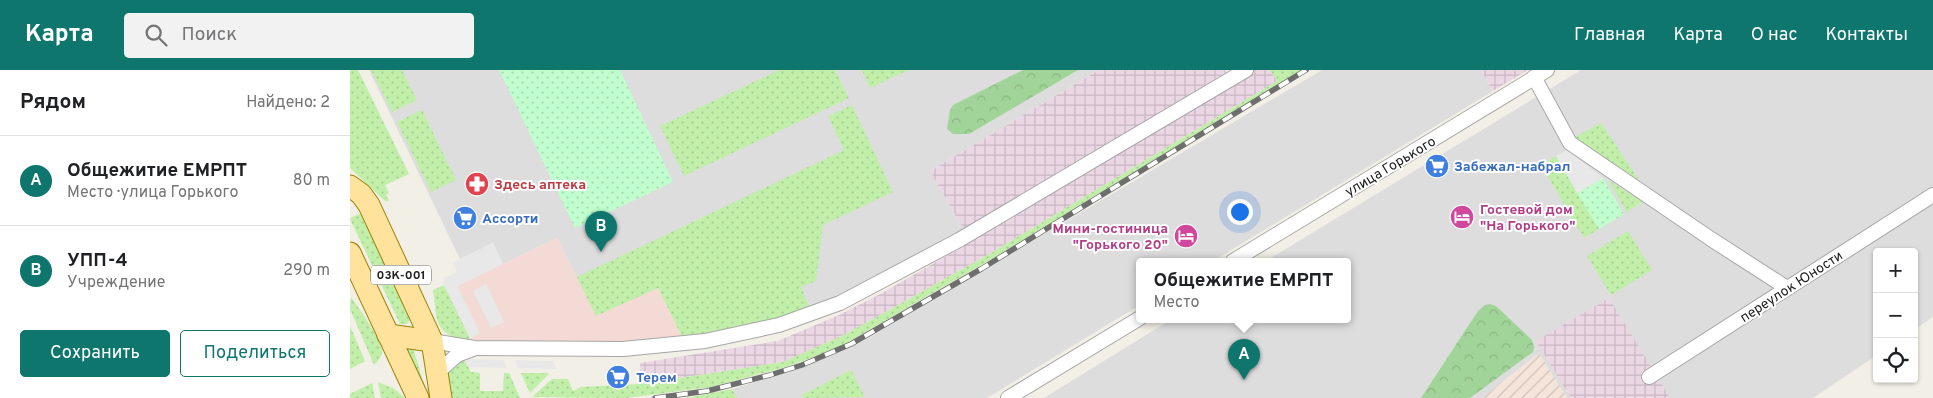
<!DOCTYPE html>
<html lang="ru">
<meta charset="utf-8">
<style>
:root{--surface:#fff;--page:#f2f2f2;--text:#202124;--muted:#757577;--line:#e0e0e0;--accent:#0f766e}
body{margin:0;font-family:Overpass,sans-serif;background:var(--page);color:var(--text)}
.controls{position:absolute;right:15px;bottom:15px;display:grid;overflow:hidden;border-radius:5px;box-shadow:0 1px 4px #0004}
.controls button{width:45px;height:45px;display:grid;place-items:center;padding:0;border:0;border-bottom:1px solid var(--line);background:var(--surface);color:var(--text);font:25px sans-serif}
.you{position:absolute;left:889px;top:141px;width:18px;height:18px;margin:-12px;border:4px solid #fff;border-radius:50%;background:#1a73e8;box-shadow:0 0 0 8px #1a73e833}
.badge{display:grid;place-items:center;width:32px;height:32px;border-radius:50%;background:var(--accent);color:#fff;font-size:16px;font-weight:700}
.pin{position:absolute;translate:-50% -41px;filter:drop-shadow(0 1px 2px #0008)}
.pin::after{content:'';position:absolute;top:26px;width:18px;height:15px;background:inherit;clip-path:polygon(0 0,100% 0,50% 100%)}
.popup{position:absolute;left:786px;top:188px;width:215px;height:65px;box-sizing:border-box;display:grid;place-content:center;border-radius:5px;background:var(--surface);filter:drop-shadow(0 1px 4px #0005);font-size:16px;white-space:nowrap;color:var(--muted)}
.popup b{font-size:19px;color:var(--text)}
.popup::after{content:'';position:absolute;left:50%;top:100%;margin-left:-10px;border:10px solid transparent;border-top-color:var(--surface)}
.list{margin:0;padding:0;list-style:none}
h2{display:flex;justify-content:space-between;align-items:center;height:65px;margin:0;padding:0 20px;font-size:21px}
h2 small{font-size:16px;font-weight:400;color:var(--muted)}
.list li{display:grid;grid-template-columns:32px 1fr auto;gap:15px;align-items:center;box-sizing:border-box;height:90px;padding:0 20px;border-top:1px solid var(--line)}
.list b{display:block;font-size:19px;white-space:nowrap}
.list p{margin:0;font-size:16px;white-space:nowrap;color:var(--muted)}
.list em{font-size:16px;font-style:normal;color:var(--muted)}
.actions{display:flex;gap:10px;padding:15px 20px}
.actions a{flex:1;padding:11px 0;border:1px solid var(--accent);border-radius:5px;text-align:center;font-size:18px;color:var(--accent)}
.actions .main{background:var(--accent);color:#fff}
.icon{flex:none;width:28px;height:28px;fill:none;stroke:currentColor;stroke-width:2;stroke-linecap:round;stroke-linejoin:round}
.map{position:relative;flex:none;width:1583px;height:328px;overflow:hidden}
header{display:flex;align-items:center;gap:30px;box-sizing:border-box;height:70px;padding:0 25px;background:var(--accent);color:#fff}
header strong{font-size:24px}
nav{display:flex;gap:28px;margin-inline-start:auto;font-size:18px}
.search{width:350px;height:45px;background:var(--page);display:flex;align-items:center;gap:12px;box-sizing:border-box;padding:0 18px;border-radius:5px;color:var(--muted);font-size:19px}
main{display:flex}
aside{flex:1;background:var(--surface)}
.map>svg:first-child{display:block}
</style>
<header>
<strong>Карта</strong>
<div class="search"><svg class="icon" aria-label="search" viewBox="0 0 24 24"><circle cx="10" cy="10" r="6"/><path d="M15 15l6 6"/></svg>Поиск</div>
<nav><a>Главная</a><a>Карта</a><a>О нас</a><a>Контакты</a></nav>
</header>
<main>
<aside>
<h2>Рядом<small>Найдено: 2</small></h2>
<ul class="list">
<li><span class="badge">A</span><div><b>Общежитие ЕМРПТ</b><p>Место · улица Горького</p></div><em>80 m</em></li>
<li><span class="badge">B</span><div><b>УПП-4</b><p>Учреждение</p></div><em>290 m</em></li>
</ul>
<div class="actions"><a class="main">Сохранить</a><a>Поделиться</a></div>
</aside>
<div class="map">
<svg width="1583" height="328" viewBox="0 0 1583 328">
<defs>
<pattern id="industrial-grid" width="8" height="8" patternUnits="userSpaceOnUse" patternTransform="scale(1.25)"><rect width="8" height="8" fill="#ebd7e4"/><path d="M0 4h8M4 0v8" fill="none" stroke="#c9b8c3"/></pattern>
<pattern id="military-furrows" width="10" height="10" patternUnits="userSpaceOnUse" patternTransform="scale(1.25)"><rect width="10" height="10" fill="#f4e4d9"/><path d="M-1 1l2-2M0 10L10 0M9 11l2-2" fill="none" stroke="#d1c3ba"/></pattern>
<pattern id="grass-dots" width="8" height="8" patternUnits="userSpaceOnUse" patternTransform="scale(1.25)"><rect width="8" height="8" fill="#c1efa9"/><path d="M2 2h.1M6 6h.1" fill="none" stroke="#a6cd91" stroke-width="1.8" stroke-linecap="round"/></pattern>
<pattern id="forest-crowns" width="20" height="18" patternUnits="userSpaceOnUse" patternTransform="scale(1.25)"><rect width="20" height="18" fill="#a1d498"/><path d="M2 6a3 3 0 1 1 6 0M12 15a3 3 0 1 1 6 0" fill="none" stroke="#8ab683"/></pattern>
<pattern id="park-dots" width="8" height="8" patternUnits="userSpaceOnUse" patternTransform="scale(1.25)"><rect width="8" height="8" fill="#c1fece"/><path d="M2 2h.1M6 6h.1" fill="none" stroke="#a6d9b1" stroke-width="1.8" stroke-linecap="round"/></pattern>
</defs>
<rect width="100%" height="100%" fill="#f1efe6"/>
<g fill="#dedddd">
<path d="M19 0H749L580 101 615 162 492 225 447 245 308 218 246 246 207 168 153 194 143 173 110 189Z"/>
<path d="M972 0H1131L1143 21 863 191H790V235L637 328H387L382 319 448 299 508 274Z"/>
<path d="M1231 0H1583V247L1564 260V182H1527V285L1463 328H694L822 249H998V191H916Z"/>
</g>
<path fill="#f3dad4" d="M207 168 246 245 308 218 332 267 282 271H116L129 263 107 216Z"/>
<g fill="url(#industrial-grid)">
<path d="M749 0H875L876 2 615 162 580 101Z"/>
<path d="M904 0H920L927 11 641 183 496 264 433 292 291 314 290 293 428 271 489 245 532 223 607 180Z"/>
<path d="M1131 0H1178L1143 21Z"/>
<path d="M1259 228 1320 328H1221L1186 271Z"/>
</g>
<path fill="url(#military-furrows)" d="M1189 283 1217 328H1132Z"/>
<g fill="url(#grass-dots)">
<path d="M0 0H8L59 104 35 115 39 123 36 125 39 131H35L0 98Z"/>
<path d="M21 0H52L67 30 42 42Z"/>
<path d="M429 0H485L499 28 334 106 310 56Z"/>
<path d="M512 0H558L520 18Z"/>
<path d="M920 0H952L650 184 488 278 436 297 361 317 276 328 182 327 202 309H218L223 321 231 317 291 314 433 292 496 264 641 183 927 11Z"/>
<path d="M502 35 543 122 473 155 466 211 451 217 460 239C421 256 375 261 332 267L308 218 246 246 227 207 494 80 478 46Z"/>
<path d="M72 40 106 110 81 122 47 52Z"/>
<path d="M1251 53 1291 113 1230 74 1225 67Z"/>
<path d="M1206 86 1249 159 1234 168 1191 95Z"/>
<path d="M1258 110 1293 132 1277 142Z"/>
<path d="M11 143 61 249 57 254H50L0 149V148Z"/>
<path d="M1278 161 1302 200 1261 225 1237 186Z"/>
<path d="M94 215 120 268 116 271C82 262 88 251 83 220Z"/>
<path d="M1 227C8 237 33 271 32 282 32 287 27 292 24 295L0 239Z"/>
<path d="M0 256 15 291 0 299Z"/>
<path d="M51 274 62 275 77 323Z"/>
<path d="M114 289 121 302 130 303V321H153L154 303H159L170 328H100L97 305 103 295Z"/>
<path d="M501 300 515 327 453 328 452 325Z"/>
<path d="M171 303H198L199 304 180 323Z"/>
<path d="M28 312 43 318 55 328H31Z"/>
<path d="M22 313 25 328H0V324Z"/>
<path d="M382 319 387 328H336Z"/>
</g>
<g fill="url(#forest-crowns)">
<path d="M673 0H728L619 64H603L597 59 600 40 603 35Z"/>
<path d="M1140 234 1146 236 1182 270 1184 277 1183 282 1120 328H1071L1128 241 1135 235Z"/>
</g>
<g fill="url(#park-dots)">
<path d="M149 0H270L323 112 225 158Z"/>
<path d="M1253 108 1274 144 1249 159 1227 123Z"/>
</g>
<g fill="#e8e8e8">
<path d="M1217 80 1253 108 1227 123 1206 86Z"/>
<path d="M143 173 153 194 107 216 130 263 120 268 93 213 95 212 93 208 107 202 102 193Z"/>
<path d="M136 214 154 252 141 258 123 221Z"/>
<path d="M114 289 153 290 157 298 118 297Z"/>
<path d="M165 290 203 291 206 299 168 298Z"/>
</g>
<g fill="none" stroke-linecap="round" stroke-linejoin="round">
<g stroke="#a7a7a7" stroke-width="16">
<g id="street">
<path d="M1184 7 1220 73 1361 169 1437 218"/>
<path d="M883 191 1197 0"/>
<path d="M82 271 124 278 273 279 355 271 429 255 490 233 609 170 896 0"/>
<path d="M87 303 107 285 123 279"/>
<path d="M1299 307 1583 125"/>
<path d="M658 328 790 248"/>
</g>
</g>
<g stroke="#9c7f00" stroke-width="23">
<g id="primary">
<path d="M0 116 11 124 19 135 82 271 91 328"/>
<path d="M0 183 68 328"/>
<path d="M38 265 82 271"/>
</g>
</g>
<use href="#street" stroke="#fff" stroke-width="14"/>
<use href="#primary" stroke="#ffe39d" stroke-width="21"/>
<g stroke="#6e6e6e" stroke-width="5.5">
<path id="rail" d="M305 328 357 321 420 305 452 295 501 274 631 199 956 0"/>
</g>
<use href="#rail" stroke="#fff" stroke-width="4" stroke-dasharray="11" stroke-linecap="butt"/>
</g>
<defs>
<g id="supermarket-disc" transform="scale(1.25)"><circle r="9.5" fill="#3f7fe0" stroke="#fff"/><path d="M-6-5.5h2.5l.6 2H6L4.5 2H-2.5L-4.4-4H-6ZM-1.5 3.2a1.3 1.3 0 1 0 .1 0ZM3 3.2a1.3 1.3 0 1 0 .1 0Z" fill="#fff"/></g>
<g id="pharmacy-disc" transform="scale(1.25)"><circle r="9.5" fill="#e0444e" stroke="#fff"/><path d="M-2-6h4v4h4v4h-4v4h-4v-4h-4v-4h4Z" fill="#fff"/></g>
<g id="hotel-disc" transform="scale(1.25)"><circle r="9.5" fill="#d1479c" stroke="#fff"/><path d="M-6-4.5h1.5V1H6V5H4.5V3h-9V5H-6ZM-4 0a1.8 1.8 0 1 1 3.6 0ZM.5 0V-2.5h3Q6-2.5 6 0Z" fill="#fff"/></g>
</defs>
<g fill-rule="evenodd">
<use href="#supermarket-disc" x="1087" y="96"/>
<use href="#pharmacy-disc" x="127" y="114"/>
<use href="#hotel-disc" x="1112" y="147"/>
<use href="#supermarket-disc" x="115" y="148"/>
<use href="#hotel-disc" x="836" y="166"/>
<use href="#supermarket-disc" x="268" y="307"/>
</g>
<g text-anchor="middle" stroke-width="4" stroke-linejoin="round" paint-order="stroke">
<rect fill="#fff" stroke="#636363" stroke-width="1" x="21" y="195.5" width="60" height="19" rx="4"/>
<g font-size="12" font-weight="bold" fill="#202020">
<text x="51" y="209">03К-001</text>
</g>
<g font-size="14" fill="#202020" stroke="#fff">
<text transform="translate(1040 96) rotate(-31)" y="5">улица Горького</text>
<text transform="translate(1441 216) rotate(-33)" y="5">переулок Юности</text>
</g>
<g font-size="14" font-weight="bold" fill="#366cbe" stroke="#fff" text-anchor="start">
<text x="1104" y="101">Забежал-набрал</text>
<text x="132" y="153">Ассорти</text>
<text x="286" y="312">Терем</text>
</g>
<g font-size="14" font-weight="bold" fill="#be3a42" stroke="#fff" text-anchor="start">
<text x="144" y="119">Здесь аптека</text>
</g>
<g font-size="14" font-weight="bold" fill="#b23c85" stroke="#fff" text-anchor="start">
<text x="1130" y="144">Гостевой дом<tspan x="1130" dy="16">"На Горького"</tspan></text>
<text x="818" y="163" text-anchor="end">Мини-гостиница<tspan x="818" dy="16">"Горького 20"</tspan></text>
</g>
</g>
</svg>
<div class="controls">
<button>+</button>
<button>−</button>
<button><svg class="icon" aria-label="locate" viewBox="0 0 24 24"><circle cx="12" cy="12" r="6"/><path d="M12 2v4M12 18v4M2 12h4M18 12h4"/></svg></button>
</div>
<div class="you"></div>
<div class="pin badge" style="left:894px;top:310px">A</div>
<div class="popup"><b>Общежитие ЕМРПТ</b>Место</div>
<div class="pin badge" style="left:251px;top:182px">B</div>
</div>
</main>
